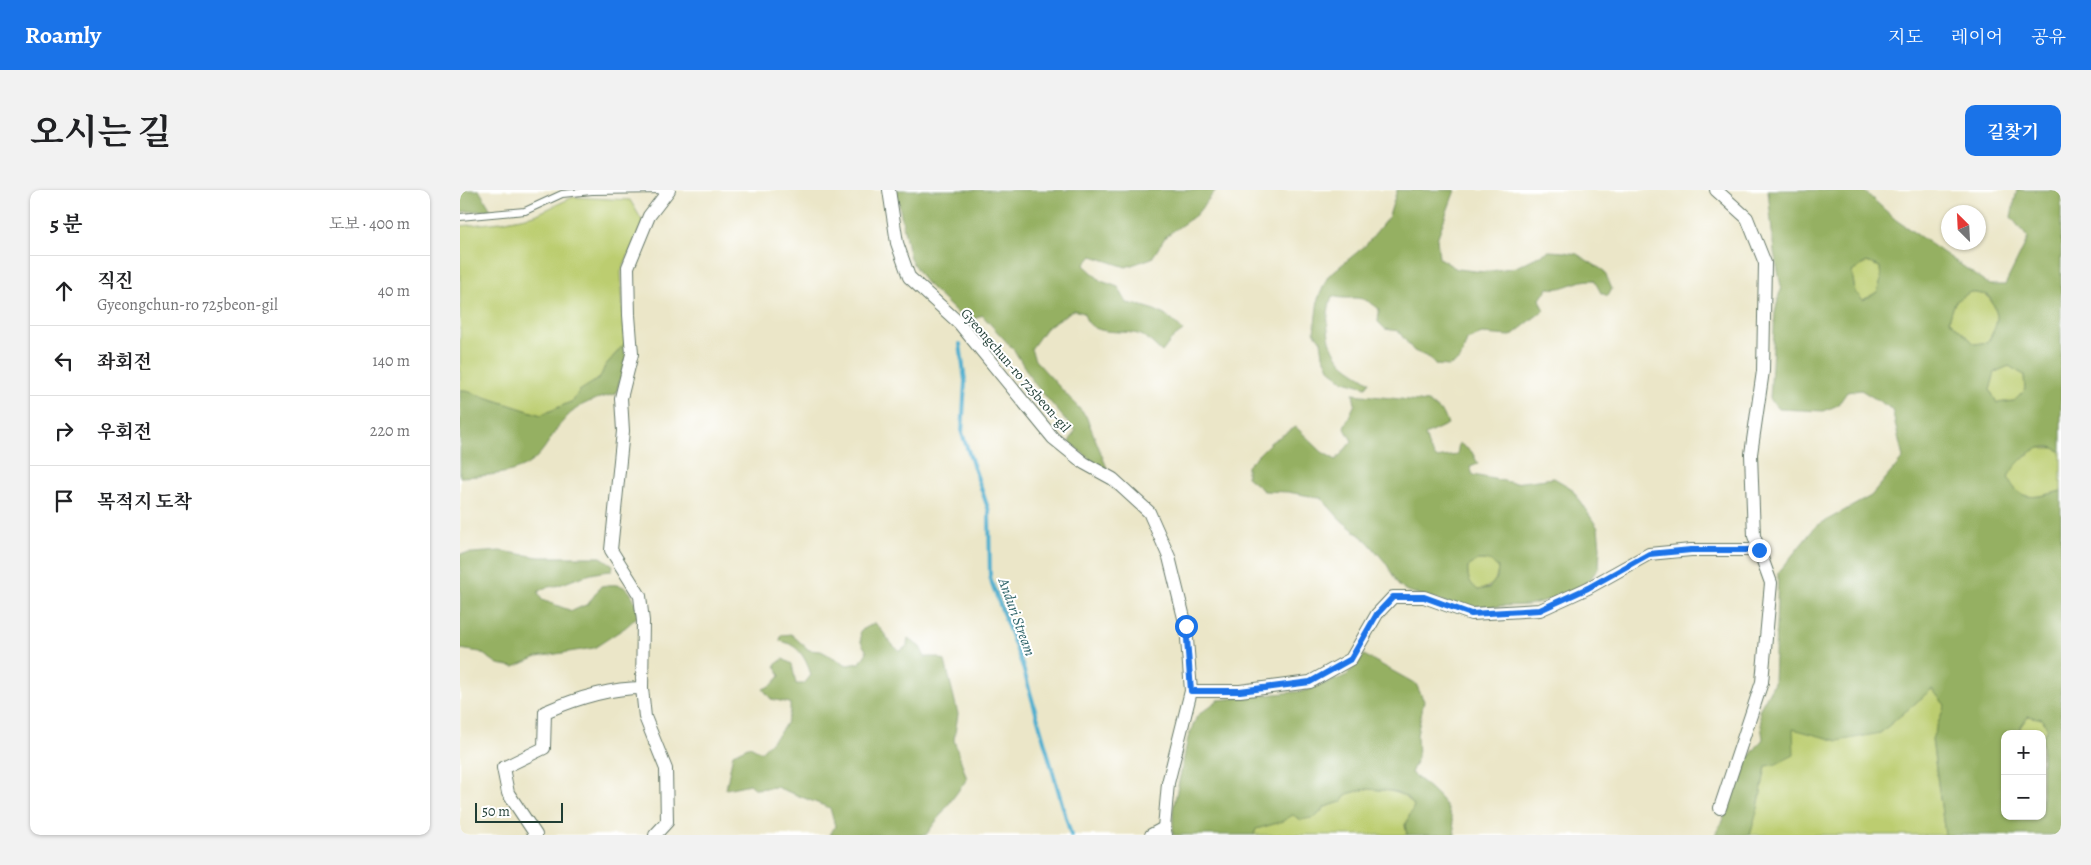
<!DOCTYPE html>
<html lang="ko">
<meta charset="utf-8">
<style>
:root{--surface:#fff;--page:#f2f2f2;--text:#202124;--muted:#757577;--line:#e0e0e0;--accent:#1a73e8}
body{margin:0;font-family:Alegreya,"Noto Serif KR",serif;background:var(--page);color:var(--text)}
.controls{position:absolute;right:15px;bottom:15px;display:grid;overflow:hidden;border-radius:10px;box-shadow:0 1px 4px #0004}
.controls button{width:45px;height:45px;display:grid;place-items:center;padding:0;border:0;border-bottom:1px solid var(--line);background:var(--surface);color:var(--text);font:25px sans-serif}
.compass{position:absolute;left:1481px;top:15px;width:45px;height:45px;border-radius:50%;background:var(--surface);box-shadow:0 1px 4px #0004;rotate:336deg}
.scale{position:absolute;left:15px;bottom:12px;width:88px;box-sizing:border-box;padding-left:5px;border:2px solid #1f3d34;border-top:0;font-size:14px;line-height:18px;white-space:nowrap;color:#1f3d34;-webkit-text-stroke:4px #fff;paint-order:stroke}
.stop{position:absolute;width:15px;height:15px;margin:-11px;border:4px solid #1a73e8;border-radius:50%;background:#fff}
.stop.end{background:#1a73e8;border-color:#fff;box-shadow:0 1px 5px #0008}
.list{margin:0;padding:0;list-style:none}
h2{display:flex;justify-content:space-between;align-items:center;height:65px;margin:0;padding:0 20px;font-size:21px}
h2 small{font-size:16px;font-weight:400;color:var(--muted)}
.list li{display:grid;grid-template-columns:32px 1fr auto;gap:15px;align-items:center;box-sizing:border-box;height:70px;padding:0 20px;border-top:1px solid var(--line)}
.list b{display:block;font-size:19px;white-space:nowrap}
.list p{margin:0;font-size:16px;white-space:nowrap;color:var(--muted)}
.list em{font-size:16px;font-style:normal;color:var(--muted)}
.icon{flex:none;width:28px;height:28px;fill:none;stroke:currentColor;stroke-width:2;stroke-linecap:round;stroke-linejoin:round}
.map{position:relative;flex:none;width:1601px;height:645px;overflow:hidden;border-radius:10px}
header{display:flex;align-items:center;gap:30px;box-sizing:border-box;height:70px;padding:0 25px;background:var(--accent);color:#fff}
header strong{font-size:24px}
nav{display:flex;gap:28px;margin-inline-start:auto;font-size:18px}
.intro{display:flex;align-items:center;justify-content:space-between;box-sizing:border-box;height:120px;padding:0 30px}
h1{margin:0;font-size:35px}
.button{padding:12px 22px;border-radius:10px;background:var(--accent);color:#fff;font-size:18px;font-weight:700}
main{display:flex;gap:30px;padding:0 30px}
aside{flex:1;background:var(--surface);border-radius:10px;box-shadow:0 1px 4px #0004}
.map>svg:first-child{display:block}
</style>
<header>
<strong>Roamly</strong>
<nav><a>지도</a><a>레이어</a><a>공유</a></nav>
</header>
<div class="intro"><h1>오시는 길</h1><a class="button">길찾기</a></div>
<main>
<aside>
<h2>5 분<small>도보 · 400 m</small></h2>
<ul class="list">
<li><svg class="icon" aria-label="ahead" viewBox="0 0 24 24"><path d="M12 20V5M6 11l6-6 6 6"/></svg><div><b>직진</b><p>Gyeongchun-ro 725beon-gil</p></div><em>40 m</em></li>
<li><svg class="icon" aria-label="left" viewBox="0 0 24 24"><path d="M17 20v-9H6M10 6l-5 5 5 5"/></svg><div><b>좌회전</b></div><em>140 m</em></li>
<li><svg class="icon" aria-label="right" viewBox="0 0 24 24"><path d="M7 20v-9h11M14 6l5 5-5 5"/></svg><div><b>우회전</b></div><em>220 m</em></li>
<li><svg class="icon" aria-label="arrive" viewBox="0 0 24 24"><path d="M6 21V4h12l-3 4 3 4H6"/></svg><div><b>목적지 도착</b></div></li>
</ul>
</aside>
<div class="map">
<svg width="1601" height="645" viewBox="0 0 1601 645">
<rect width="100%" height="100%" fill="#fff"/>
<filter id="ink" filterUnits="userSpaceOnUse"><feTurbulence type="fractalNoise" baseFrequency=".02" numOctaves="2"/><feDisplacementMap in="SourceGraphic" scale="10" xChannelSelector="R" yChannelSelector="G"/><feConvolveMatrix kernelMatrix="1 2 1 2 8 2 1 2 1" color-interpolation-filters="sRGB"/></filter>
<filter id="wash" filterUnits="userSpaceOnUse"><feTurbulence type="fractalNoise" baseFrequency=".0096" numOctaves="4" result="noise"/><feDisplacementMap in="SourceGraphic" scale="20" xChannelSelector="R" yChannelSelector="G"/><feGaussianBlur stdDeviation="1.12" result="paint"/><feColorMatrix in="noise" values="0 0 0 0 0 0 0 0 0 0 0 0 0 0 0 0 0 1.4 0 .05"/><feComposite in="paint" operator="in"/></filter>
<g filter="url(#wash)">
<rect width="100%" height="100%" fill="#ebe6c8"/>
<g fill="#bccd6f" stroke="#6e8552">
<path d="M113 7 170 10 183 32 161 82 165 153 145 176 140 188 120 201 113 211 81 225 0 199V36L41 32 75 25Z"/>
<path d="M1407 72 1420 77 1421 90 1417 102 1403 110 1395 102 1392 82Z"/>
<path d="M1510 102 1527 105C1542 126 1539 130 1528 152L1515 154 1489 130 1495 112Z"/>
<path d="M1549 176 1564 185 1565 200 1554 211 1537 213 1530 200 1535 182Z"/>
<path d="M1577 258H1597L1601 262V301C1577 307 1559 314 1548 287L1554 275Z"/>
<path d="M1018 370H1029L1038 377C1037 392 1032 397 1018 400 1009 393 1007 387 1008 377Z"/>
<path d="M1472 499 1485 515 1472 550 1485 645H1290L1298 618 1306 576 1333 539 1420 543Z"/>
<path d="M1568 526 1582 528 1588 539 1582 547V544H1561L1560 537Z"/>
<path d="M906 599C925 600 943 600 954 616L945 635 947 645H794L796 639 821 632 833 624 856 627 865 617 881 612 887 604Z"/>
</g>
<g fill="#95b062" stroke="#5a764b" fill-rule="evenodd">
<path d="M0 0H19L31 20 0 22Z"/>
<path d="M436 0H756L736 25 706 46 692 68 666 77 632 66 624 75 641 91 658 97 667 113C691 117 706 122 723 141L712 149 702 162C696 157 688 148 681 145 662 138 629 149 624 123L613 120 586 138 571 159 575 170 626 226 647 278 638 276 609 252 615 241 574 193 554 160 522 125 508 133 465 92 450 69Z"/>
<path d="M937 0H995L977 49 979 68 997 79 1025 82 1056 77 1089 61 1104 62 1117 64 1144 81 1152 99 1148 106 1141 103 1134 90C1114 89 1107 101 1088 98L1080 109 1084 120 1051 146 1022 144 1007 150 1000 170 989 176 976 175 970 168 954 161 938 141 925 139 918 132 919 119C898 101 892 112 872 106 863 132 867 163 890 179 897 184 903 187 910 192L906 197 884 191 870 180 863 165 861 151 854 142 858 109 868 86 906 55 929 26Z"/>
<path d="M1308 0H1403L1436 30 1530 95H1545L1568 48 1551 27 1557 0H1601V262C1582 246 1556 271 1548 287 1559 314 1578 307 1601 301V645H1485L1472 549 1485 515 1472 499 1420 543 1378 551 1333 539 1334 565 1314 575 1306 576 1298 618 1290 645H1255L1264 627 1276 583 1303 549 1299 520 1314 493 1318 383 1356 336 1411 306 1443 268 1432 219 1401 200 1387 202 1378 215 1364 221 1319 219 1310 209 1315 123 1321 96 1314 62ZM1406 72 1420 77 1421 90 1417 102 1403 110 1395 102 1392 82ZM1510 102 1528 105C1541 126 1539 130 1528 152L1515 154 1489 130 1495 112ZM1549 176 1564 185 1565 200 1554 211 1537 213 1530 200 1535 182ZM1568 526 1582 529 1588 539 1582 547V626H1545V544H1561L1560 537Z"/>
<path d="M165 153 170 157 156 204C137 208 119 213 105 229 91 243 86 263 68 274 51 285 20 286 0 287V199L81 225 113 211 119 201 140 188 145 176Z"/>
<path d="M893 204 968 212 983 223 988 234 965 245 969 258 976 268 997 265 999 253 1012 262 1018 274 1010 277 1013 285 1054 293 1094 288 1111 298 1138 338 1140 357 1139 377 1129 391 1099 407 1068 415 1039 416 1016 421 947 401 939 396 926 373 908 352 881 330 861 308 828 302 804 301 787 287V276L811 252 836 237 862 262 876 270 892 251 884 237 895 214ZM1018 370H1028L1038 377 1037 388 1029 398 1018 400C1009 393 1007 387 1008 377Z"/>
<path d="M40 361 79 367H141L153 375 152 381C132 382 118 388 99 395 90 398 87 395 78 402L82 410 112 421 128 414 141 396C168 391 172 401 179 425L166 437 134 458 77 467 54 477 38 474 20 462 0 459V364Z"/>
<path d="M415 433C425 442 429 454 440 461L447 456 448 448 460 457 465 467H477L485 471 498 524 494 550 507 589 466 645H370L375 636 370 618 316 597 296 599 290 594 266 599 273 564 290 556 301 562C315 547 332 535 330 513L311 509 303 499 312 495 320 486 315 475 323 469 332 474 336 494H344L351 485C346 468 338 454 320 451L321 445 331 444 349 460 361 461 387 475 400 473 407 462 401 452 400 441Z"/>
<path d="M904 465 956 494 964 511 957 545 958 567 951 583C975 602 992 613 995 645H947L945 635 954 616 948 608 932 601 906 599 887 604 881 612 865 617 856 627 841 630 833 625 821 632 796 639 794 645H713V620L728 548 737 526 758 510 844 501 886 486Z"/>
</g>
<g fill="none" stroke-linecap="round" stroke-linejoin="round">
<path stroke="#50afcf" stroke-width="4" d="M500 154 505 191 502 243 529 321 530 388 562 474 611 645"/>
</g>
</g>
<g filter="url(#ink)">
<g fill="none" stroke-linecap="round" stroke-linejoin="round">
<g stroke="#667868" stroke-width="8">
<path id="lane" d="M0 27 65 21 102 4 132 1 207 0"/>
</g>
<g stroke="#667868" stroke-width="14">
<g id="street">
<path d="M429 0 437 53 449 87 499 133 593 248 624 273 653 289 689 322 709 367 726 436 731 501 708 593 704 638 706 645"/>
<path d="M1256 0 1287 28 1305 73 1303 181 1291 264 1294 346 1311 393 1302 492 1260 618"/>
<path d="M731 501H780L850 492 891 469 917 424 933 407H964L1011 424 1080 420 1128 398 1189 364 1231 360H1299"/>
<path d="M76 645 48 603 43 578 84 558 85 522C115 509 149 498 182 498"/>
<path d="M195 645 207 632 206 579 185 527 182 498 183 431 180 406 151 360 163 241 161 208 172 164 169 125 168 77 189 26 209 0"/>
<path d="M691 645 704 638"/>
</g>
</g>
<use href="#lane" stroke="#fff" stroke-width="6"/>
<use href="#street" stroke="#fff" stroke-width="12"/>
</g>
</g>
<g fill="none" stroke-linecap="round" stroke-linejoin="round" filter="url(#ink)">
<path stroke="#1a73e8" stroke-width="6" d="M726 436 731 501H780L850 492 891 469 917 424 933 407H964L1011 424 1080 420 1128 398 1189 364 1231 360H1299"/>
</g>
<g text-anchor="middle" stroke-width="4" stroke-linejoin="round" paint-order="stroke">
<g font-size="14" fill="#1f3d34" stroke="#fff">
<text transform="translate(556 180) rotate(49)" y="5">Gyeongchun-ro 725beon-gil</text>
</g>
<g font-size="15" font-style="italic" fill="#30656a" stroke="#fff">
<text transform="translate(557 427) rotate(70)" y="5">Anduri Stream</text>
</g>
</g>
</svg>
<div class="controls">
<button>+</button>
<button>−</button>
</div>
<svg class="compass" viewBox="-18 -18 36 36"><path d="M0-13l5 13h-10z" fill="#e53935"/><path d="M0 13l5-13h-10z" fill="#757577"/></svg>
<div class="scale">50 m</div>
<div class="stop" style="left:726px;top:436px"></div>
<div class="stop end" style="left:1299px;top:360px"></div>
</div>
</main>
